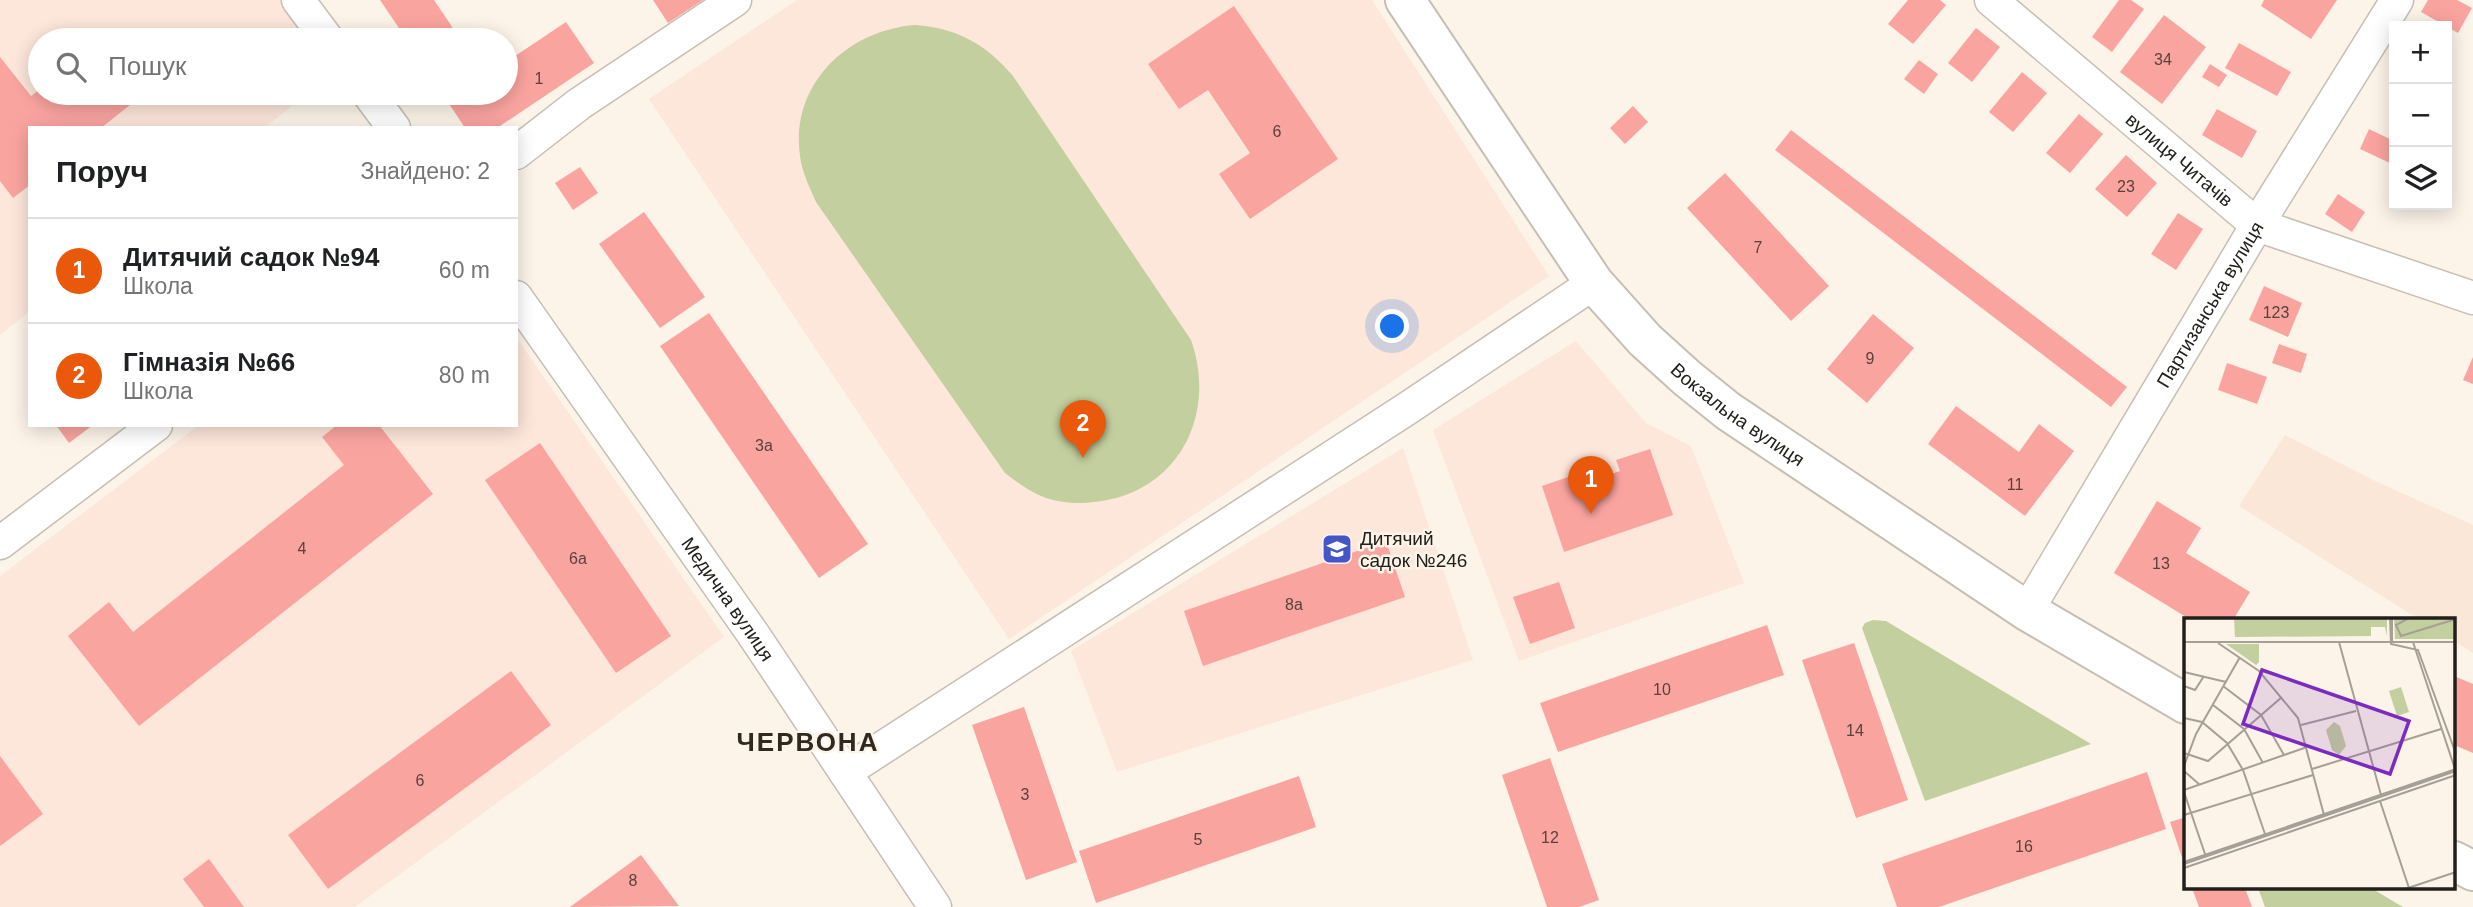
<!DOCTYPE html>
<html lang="uk">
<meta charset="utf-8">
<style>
:root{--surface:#fff;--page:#f6f6f6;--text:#202124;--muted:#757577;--line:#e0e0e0;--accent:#ea580c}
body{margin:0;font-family:Helvetica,sans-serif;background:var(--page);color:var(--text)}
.controls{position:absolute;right:21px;top:21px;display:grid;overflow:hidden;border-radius:0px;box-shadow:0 4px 18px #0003}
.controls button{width:63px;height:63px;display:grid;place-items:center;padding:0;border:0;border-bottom:2px solid var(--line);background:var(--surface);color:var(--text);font:35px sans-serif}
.you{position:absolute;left:1393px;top:327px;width:24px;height:24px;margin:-18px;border:5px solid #fff;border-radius:50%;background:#1a73e8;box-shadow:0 0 0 10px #1a73e833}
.badge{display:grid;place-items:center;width:46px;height:46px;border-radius:50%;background:var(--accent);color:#fff;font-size:23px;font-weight:700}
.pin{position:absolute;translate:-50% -58px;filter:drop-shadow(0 2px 4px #0008)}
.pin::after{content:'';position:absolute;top:37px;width:24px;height:21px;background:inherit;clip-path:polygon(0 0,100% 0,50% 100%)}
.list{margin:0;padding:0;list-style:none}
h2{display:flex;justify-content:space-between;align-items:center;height:91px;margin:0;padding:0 28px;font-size:30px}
h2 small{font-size:23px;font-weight:400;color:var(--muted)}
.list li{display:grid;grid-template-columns:46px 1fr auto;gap:21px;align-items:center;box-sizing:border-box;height:105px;padding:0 28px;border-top:2px solid var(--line)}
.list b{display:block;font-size:26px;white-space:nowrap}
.list p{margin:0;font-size:23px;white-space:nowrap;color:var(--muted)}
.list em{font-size:23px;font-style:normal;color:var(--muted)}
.icon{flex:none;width:38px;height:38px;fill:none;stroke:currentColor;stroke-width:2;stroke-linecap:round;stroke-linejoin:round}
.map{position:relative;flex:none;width:2473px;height:907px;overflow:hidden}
.search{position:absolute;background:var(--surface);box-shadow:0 4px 18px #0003;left:28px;top:28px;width:490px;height:77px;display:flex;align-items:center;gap:18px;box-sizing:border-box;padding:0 24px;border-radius:38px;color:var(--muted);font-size:26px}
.panel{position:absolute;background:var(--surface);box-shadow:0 4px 18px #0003;left:28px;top:126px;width:490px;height:301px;border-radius:0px}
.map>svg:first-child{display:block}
</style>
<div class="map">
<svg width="2473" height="907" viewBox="0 0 2473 907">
<rect width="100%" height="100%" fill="#fcf4e8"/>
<path fill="#fae7d7" d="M2285 435 2373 480 2473 525V653L2454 641V620H2420L2239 506Z"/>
<g fill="#fde6da">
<path d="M0 0H298L328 40H40V93H309L264 128H30V311L0 335Z"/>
<path d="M797 0H1372L1549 276 1009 639 649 99Z"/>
<path d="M516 337 724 637 355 907H0V576L199 425H516Z"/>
<path d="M1576 341 1646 423 1691 446 1744 583 1519 661 1433 430Z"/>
<path d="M1403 448 1473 660 1117 772 1071 651Z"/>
</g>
<g fill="#c3cf9e">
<path d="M915 25C957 28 986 44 1013 76L1191 340C1218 416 1177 494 1094 502 1078 504 1062 503 1046 498 1030 492 1018 483 1005 473L816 202C809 186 802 172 800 156 790 84 848 30 915 25Z"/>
<path d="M1873 620 1886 621 2091 744 1925 801 1862 628 1865 623Z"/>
<path d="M2258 888H2371L2403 907H2265Z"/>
</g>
<g fill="#faa4a0">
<path d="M380 0H434L461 40H407Z"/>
<path d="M653 0H703L668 23Z"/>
<path d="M1908 0H1940L1946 5 1913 44 1888 24Z"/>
<path d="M2119 0H2131L2144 9 2112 52 2092 37Z"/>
<path d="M2264 0H2337L2311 39 2261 6Z"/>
<path d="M2428 0H2457L2472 8 2458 33 2421 12Z"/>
<path d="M1234 6 1338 159 1250 219 1219 174 1250 153 1208 90 1179 109 1148 64Z"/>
<path d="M2164 15 2206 47 2162 104 2120 72Z"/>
<path d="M566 22 594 63 497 128H465L442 93H506V62Z"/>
<path d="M1976 28 2000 47 1972 82 1948 63Z"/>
<path d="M2239 43 2291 72 2277 96 2225 68Z"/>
<path d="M0 57 31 96 40 89V93H121L130 105 101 128H30V185L13 198 0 181Z"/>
<path d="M1919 60 1938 74 1924 94 1904 79Z"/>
<path d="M2210 64 2227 75 2219 87 2202 77Z"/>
<path d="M2022 72 2047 93 2013 132 1989 112Z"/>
<path d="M1633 106 1648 122 1625 144 1610 128Z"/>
<path d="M2217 109 2257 131 2242 158 2202 135Z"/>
<path d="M2079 114 2103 134 2070 173 2046 153Z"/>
<path d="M2369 129 2394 141 2392 164 2360 149Z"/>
<path d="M1791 130 2127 387 2111 407 1775 150Z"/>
<path d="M2126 155 2157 183 2127 217 2095 189Z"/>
<path d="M580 167 598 193 573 210 555 183Z"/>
<path d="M1725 173 1829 286 1791 321 1687 208Z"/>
<path d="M2338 194 2365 212 2352 232 2325 214Z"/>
<path d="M644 212 705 297 660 328 599 244Z"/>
<path d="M2178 213 2203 229 2176 270 2151 254Z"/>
<path d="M2264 286 2302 303 2288 337 2249 320Z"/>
<path d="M709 313 868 544 819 578 660 346Z"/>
<path d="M1873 314 1914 348 1867 403 1827 369Z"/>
<path d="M2279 344 2307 354 2301 373 2272 363Z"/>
<path d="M2473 357V384L2463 380Z"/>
<path d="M2227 363 2267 377 2257 404 2218 390Z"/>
<path d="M1956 406 2019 452 2039 424 2074 451 2025 516 1928 444Z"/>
<path d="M56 425H93L69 443Z"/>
<path d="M337 425H379L433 494 139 726 68 636 109 602 133 632 344 465 322 437Z"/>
<path d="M540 443 671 636 616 673 485 480Z"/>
<path d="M1650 449 1673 515 1564 552 1542 486 1571 476 1574 487 1620 471 1616 460Z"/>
<path d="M2157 501 2201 528 2186 553 2250 592 2233 620H2191L2114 573Z"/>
<path d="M1386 541 1405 597 1203 666 1184 611Z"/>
<path d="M1559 582 1575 628 1530 644 1513 597Z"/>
<path d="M1767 625 1784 675 1558 752 1540 703Z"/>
<path d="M1854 643 1908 800 1856 818 1802 660Z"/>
<path d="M511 671 551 725 328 889 288 835Z"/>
<path d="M2454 676 2473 684V753L2454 745Z"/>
<path d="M1024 707 1077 862 1026 880 972 725Z"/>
<path d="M0 756 43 814 0 846Z"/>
<path d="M1550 758 1599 900 1579 907H1547L1502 775Z"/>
<path d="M2147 772 2166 829 1939 907H1897L1882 864Z"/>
<path d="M1299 776 1316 827 1096 903 1079 851Z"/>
<path d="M2186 817V869L2170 822Z"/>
<path d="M641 855 679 906 570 907Z"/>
<path d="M209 859 244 907H204L183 879Z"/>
<path d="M2192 888H2245L2252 907H2199Z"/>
</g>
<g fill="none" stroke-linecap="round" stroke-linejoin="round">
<g stroke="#c6beb3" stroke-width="35">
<g id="minor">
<path d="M298 0 328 40"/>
<path id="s1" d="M1991 0 2257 225 2473 298"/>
<path d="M368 93 394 128"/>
<path d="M516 153 579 104 735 0"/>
<path id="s2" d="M516 297 753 634 935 907"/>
<path d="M0 543 156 425"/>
<path id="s3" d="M2027 611 2257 225 2397 0"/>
<path d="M845 772 1408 408 1594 283"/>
</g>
</g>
<g stroke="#c6beb3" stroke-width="42">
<g id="tertiary">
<path id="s4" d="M1405 0 1594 283 1645 340 1687 378 1728 411 2027 611 2186 704"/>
<path d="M2454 861 2473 871"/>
</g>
</g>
<use href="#minor" stroke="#fff" stroke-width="32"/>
<use href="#tertiary" stroke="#fff" stroke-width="38"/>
</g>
<defs>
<g id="school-square" transform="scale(1.575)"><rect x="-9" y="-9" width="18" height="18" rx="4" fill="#4654c9" stroke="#fcf4e8"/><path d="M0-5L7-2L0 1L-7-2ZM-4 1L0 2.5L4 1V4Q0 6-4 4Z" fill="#fff"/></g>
</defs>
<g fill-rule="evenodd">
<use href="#school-square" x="1337" y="549"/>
</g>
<g text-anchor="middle" stroke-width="5" stroke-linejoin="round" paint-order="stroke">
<g font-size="16" fill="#59413d">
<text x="2163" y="65">34</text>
<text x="539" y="84">1</text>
<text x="1277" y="137">6</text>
<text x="2126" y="192">23</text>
<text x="1758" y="253">7</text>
<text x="2276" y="318">123</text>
<text x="1870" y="364">9</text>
<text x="764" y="451">3а</text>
<text x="2015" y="490">11</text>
<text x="302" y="554">4</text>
<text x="578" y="564">6а</text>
<text x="2161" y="569">13</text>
<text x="1294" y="610">8а</text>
<text x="1662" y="695">10</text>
<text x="1855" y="736">14</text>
<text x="420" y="786">6</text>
<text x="1025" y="800">3</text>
<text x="1550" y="843">12</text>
<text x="1198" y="845">5</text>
<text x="2024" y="852">16</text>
<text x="633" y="886">8</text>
</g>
<g font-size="19" fill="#23201c" stroke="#fcf4e8">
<text dy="7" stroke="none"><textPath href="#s1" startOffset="247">вулиця Читачів</textPath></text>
<text dy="7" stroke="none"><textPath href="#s3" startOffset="357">Партизанська вулиця</textPath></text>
<text dy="7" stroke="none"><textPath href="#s4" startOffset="536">Вокзальна вулиця</textPath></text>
<text dy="7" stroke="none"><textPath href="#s2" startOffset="369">Медична вулиця</textPath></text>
</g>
<g font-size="19" fill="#23201c" stroke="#fcf4e8" text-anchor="start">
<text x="1360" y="545">Дитячий<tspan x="1360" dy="22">садок №246</tspan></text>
</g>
<g font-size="26" font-weight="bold" letter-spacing="2" fill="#2f2920" stroke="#fcf4e8">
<text x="808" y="751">ЧЕРВОНА</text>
</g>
</g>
<g transform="translate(2184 618)">
<rect width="271" height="271" fill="#fcf4e8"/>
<path d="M50 0H203V18L201 9H187V18L51 19ZM210 0H271V21H211ZM42 26H75V44L72 47ZM217 69 225 94 213 98 205 73ZM150 104 156 108 162 128 155 137 148 132 142 112Z" fill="#c3cf9e"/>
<path fill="none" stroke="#a59f96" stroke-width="2" d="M206 0 207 26 234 32 272 136M225 0 212 7 217 18 272 1M0 24H272M155 24 197 177M208 24V0M229 24 271 151M34 25 75 53 114 100 140 197M0 54 42 64M0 68 11 72 20 58M39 68 77 97 100 137M29 87 60 111 79 145M0 100 18 104 43 125 59 152 81 216M117 107 172 93M0 135 24 143 98 79M0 148 12 116 56 39M128 151 257 111M0 153 16 167M0 172 123 129M0 174 21 236M196 183 225 270M0 197 129 157M0 244 272 151M0 246 272 153M0 250 272 157M221 271 272 254"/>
<path fill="#7b2cbf" fill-opacity="0.15" stroke="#7b2cbf" stroke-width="3.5" d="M78 52 225 103 206 156 59 106Z"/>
<rect width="271" height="271" fill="none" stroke="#23201c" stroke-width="3.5"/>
</g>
</svg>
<div class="controls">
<button>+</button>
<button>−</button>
<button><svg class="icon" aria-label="layers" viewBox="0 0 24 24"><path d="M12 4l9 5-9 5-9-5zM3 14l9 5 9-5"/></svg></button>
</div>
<div class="you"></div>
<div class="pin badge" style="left:1591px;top:514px">1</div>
<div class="pin badge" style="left:1083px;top:458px">2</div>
<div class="search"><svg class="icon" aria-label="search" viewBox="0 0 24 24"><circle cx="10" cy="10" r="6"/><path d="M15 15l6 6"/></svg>Пошук</div>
<section class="panel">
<h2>Поруч<small>Знайдено: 2</small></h2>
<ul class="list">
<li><span class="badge">1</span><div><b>Дитячий садок №94</b><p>Школа</p></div><em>60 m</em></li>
<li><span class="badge">2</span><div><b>Гімназія №66</b><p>Школа</p></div><em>80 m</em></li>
</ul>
</section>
</div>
